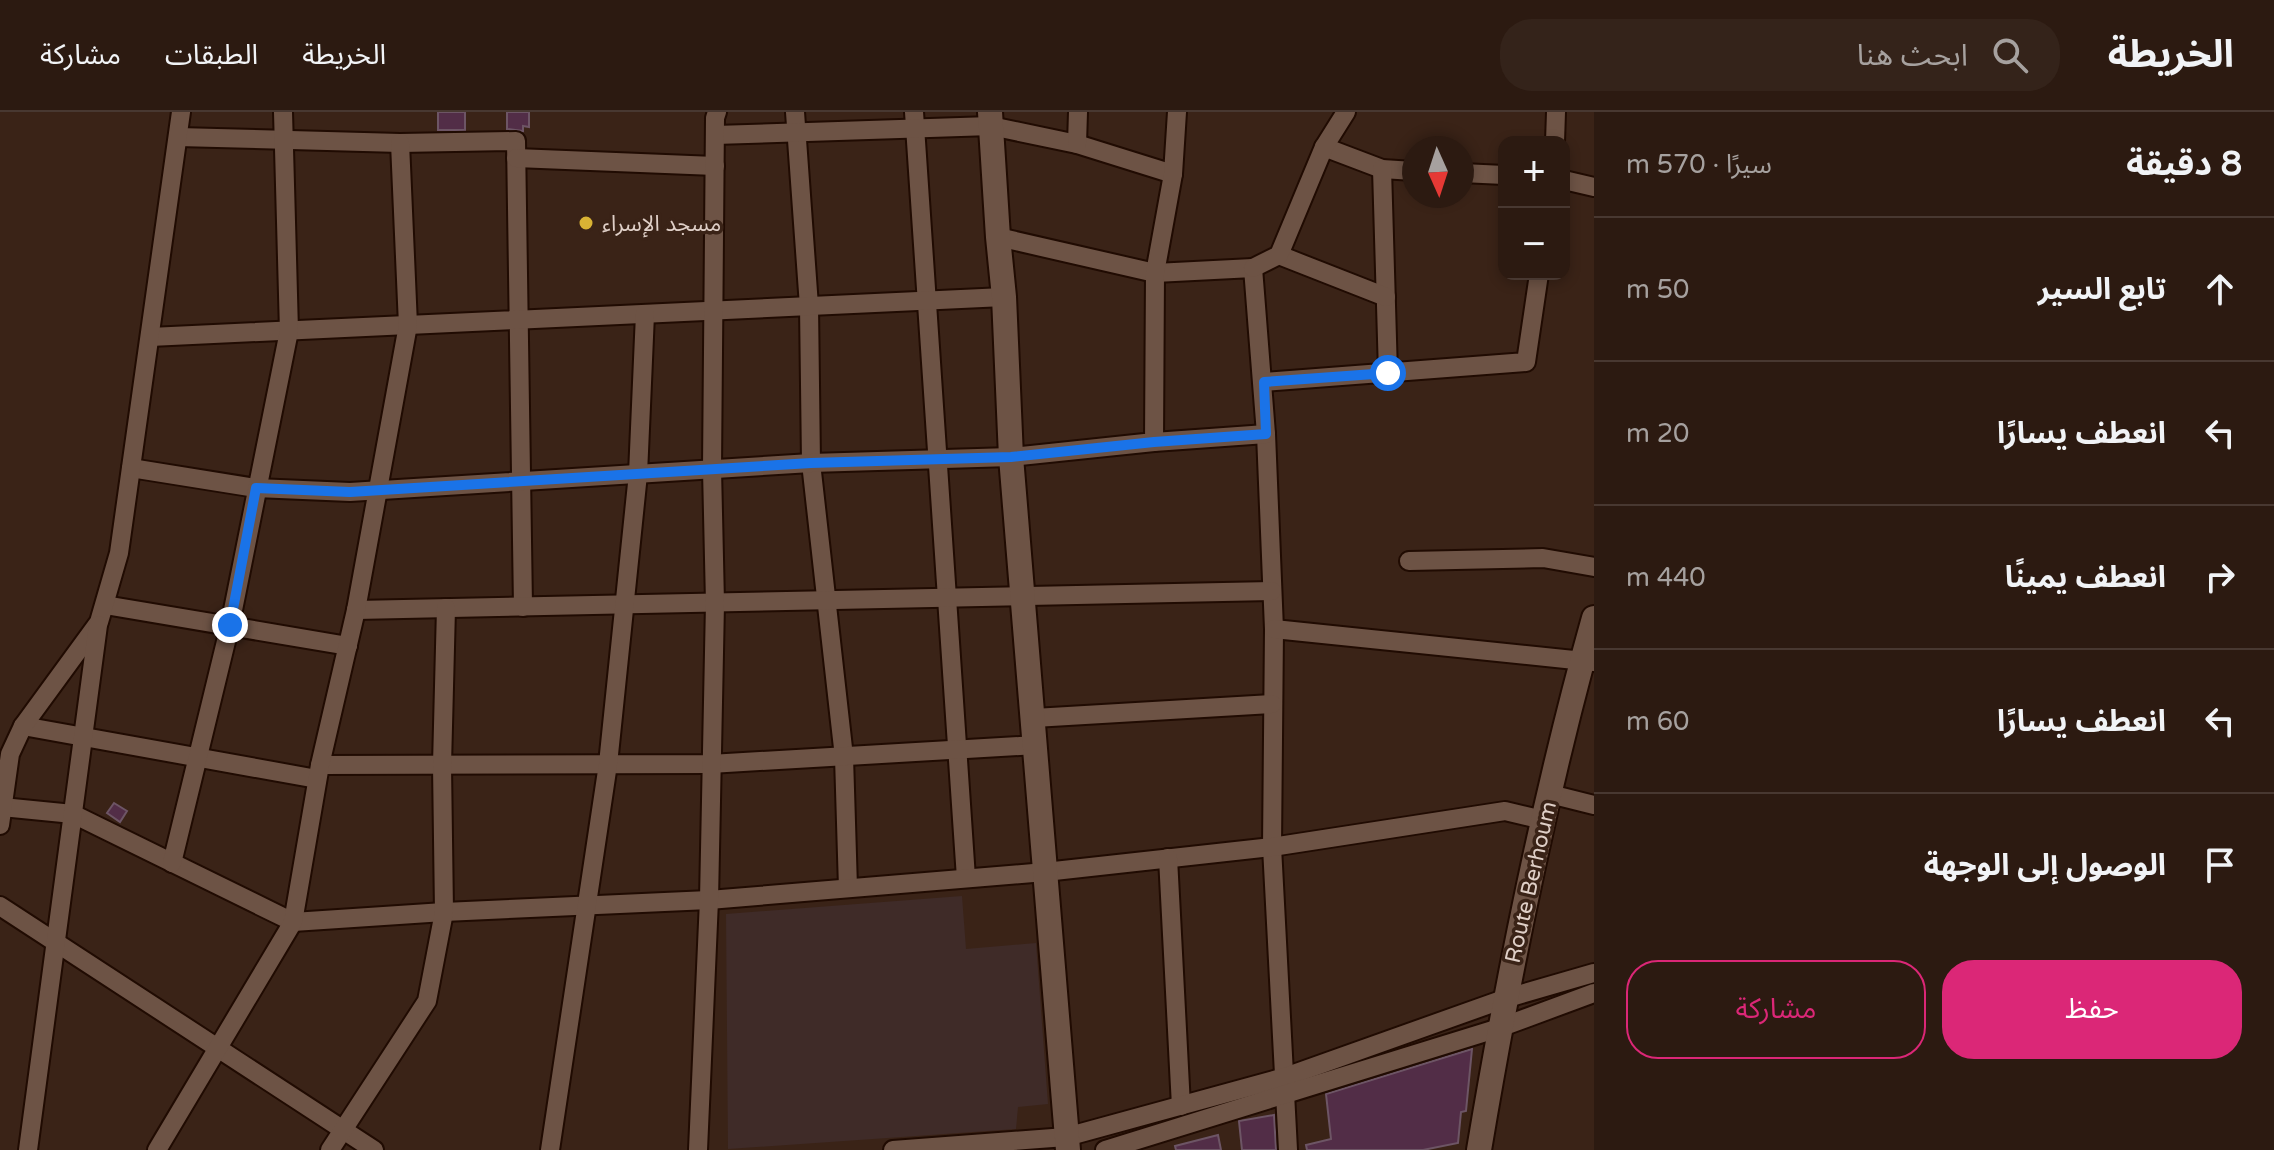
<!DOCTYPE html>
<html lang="ar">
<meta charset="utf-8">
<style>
:root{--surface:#2c1a11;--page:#34231a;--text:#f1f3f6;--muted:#a6a19f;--line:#483831;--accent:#db2777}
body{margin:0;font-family:"Varela Round","Noto Sans Arabic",sans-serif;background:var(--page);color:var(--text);direction:rtl}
.controls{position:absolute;right:24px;top:24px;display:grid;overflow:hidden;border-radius:16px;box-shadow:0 4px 12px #0003}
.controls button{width:72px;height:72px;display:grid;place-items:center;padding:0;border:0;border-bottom:2px solid var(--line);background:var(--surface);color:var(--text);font:40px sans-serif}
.compass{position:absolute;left:1402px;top:24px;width:72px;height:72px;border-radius:50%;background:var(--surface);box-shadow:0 4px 12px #0003;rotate:177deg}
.stop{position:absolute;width:24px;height:24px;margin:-18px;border:6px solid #1a73e8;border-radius:50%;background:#fff}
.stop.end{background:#1a73e8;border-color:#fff;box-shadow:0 2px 8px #0008}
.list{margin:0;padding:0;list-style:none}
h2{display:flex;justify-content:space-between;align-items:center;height:104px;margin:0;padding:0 32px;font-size:34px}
h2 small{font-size:26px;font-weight:400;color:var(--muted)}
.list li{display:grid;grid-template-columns:52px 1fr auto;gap:24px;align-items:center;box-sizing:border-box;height:144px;padding:0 32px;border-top:2px solid var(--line)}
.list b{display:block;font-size:30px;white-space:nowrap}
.list em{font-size:26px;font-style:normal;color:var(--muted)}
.actions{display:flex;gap:16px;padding:24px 32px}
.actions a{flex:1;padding:18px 0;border:2px solid var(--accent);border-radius:32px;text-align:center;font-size:28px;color:var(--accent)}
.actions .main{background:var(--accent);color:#fff}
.icon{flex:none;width:44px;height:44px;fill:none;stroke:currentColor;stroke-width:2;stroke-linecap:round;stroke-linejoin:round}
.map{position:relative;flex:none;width:1594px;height:1038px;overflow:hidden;direction:ltr}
header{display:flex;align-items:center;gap:48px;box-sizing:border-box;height:112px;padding:0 40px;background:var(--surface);border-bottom:2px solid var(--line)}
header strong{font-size:38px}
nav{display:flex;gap:44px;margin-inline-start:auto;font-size:28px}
.search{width:560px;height:72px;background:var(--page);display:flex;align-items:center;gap:20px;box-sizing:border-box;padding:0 28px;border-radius:32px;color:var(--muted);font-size:30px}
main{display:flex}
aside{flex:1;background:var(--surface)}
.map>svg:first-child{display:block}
</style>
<header>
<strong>الخريطة</strong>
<div class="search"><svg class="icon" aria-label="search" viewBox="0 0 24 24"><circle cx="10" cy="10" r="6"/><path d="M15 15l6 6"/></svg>ابحث هنا</div>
<nav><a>الخريطة</a><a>الطبقات</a><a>مشاركة</a></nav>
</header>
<main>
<aside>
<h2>8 دقيقة<small>سيرًا · 570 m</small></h2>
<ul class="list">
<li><svg class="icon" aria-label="ahead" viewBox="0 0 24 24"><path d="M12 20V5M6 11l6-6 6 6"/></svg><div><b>تابع السير</b></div><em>50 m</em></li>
<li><svg class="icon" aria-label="left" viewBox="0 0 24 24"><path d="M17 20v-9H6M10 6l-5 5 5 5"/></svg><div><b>انعطف يسارًا</b></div><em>20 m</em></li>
<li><svg class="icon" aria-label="right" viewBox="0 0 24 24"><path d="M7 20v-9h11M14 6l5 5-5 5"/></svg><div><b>انعطف يمينًا</b></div><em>440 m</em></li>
<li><svg class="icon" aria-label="left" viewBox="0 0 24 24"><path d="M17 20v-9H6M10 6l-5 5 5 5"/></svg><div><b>انعطف يسارًا</b></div><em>60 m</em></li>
<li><svg class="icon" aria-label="arrive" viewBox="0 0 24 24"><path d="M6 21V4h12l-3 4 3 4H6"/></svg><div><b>الوصول إلى الوجهة</b></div></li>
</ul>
<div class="actions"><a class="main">حفظ</a><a>مشاركة</a></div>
</aside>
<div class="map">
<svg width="1594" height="1038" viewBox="0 0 1594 1038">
<rect width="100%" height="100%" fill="#3a2317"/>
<path fill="#3f2b28" d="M962 784 966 837 1036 831 1048 992 1018 995 1016 1017 728 1037 726 802Z"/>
<g fill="#522d47" stroke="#6d5565" stroke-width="2">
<rect x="438" y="0" width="27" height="18"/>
<path d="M507 0H529V15L523 14V19L507 17Z"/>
<path d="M114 691 127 699 120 710 107 701Z"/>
<path d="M1472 937 1466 999 1461 1000 1458 1031 1423 1038H1307L1306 1033 1331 1027 1326 982Z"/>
<path d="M1274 1003 1276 1038H1242L1239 1009Z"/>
<path d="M1218 1023 1221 1038H1176L1175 1034Z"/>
</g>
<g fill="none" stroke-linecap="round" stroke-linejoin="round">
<g stroke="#200b02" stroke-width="22">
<g id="street">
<path d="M795 0 809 194 811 351 844 645 848 776"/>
<path d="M914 0 966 766"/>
<path d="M715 23 991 14 1077 32 1173 62"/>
<path d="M178 25 400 31 516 29 523 495"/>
<path d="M1555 30 1556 0"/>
<path d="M1077 32 1078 0"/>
<path d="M1324 35 1382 57 1414 59"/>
<path d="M516 46 715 54"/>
<path d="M1382 57 1388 261"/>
<path d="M1462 61 1504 63"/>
<path d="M1564 68 1594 75"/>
<path d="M998 125 1155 161 1253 156 1266 322 1274 517 1272 735 1288 1038"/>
<path d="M1279 143 1386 185"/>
<path d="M1253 156 1279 143 1324 35 1346 0"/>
<path d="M150 225 1004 185"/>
<path d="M1264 270 1526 250 1539 162"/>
<path d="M1154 330 1266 322"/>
<path d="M131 356 256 376 350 380 811 351 1011 345 1154 330 1155 161 1173 62 1177 0"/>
<path d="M1409 449 1543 446 1594 455"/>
<path d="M105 493 348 534"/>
<path d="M356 498 1272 479"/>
<path d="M1274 517 1594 550"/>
<path d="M1034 606 1272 592"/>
<path d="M23 614 317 667"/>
<path d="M320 653 710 652 1036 633"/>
<path d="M1550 682 1594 693"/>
<path d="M2 695 73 702 293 810 444 800 709 788 1045 760 1272 735 1505 699 1543 708"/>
<path d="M0 713 10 642 23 614 99 510 119 441 181 0"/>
<path d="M1168 746 1181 994"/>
<path d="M172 751 230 513 289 219 283 0"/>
<path d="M0 794 374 1038"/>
<path d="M28 1038 98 513"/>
<path d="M157 1038 293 810 320 653 356 498 408 213 400 31"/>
<path d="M330 1038 427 889 444 800 442 653 446 496"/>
<path d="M550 1038 608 652 638 362 645 202"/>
<path d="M698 1038 709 788 715 491 712 357 715 6 717 0"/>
<path d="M893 1038 1066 1025 1285 965 1504 887 1594 861"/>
<path d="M1105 1038 1499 916 1594 881"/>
</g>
</g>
<g stroke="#200b02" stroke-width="28">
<g id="secondary">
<path d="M990 0 998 125 1004 185 1011 345 1068 1038"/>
<path d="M1479 1038C1509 859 1545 681 1594 506"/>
</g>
</g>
<use href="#street" stroke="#6d5345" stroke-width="18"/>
<use href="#secondary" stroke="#6d5345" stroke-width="24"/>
</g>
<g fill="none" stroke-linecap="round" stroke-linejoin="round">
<path stroke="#1a73e8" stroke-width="10" d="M230 513 256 376 350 380 811 351 1011 345 1154 330 1266 322 1264 270 1388 261"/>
</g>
<circle fill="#d9b334" stroke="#3a2317" stroke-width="3" cx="586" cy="111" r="8"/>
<g text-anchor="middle" stroke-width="7" stroke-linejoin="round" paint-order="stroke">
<g font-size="22" fill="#dfcfc7" stroke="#3a2317" text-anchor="start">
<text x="602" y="119">مسجد الإسراء</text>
</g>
<g font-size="22" fill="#dfcfc7" stroke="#3a2317">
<text transform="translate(1530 770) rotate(-77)" y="8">Route Berhoum</text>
</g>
</g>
</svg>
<div class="controls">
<button>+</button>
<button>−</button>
</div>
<svg class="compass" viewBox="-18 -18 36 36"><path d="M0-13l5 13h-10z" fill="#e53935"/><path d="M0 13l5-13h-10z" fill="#a6a19f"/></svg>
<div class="stop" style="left:1388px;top:261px"></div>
<div class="stop end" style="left:230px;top:513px"></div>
</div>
</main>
